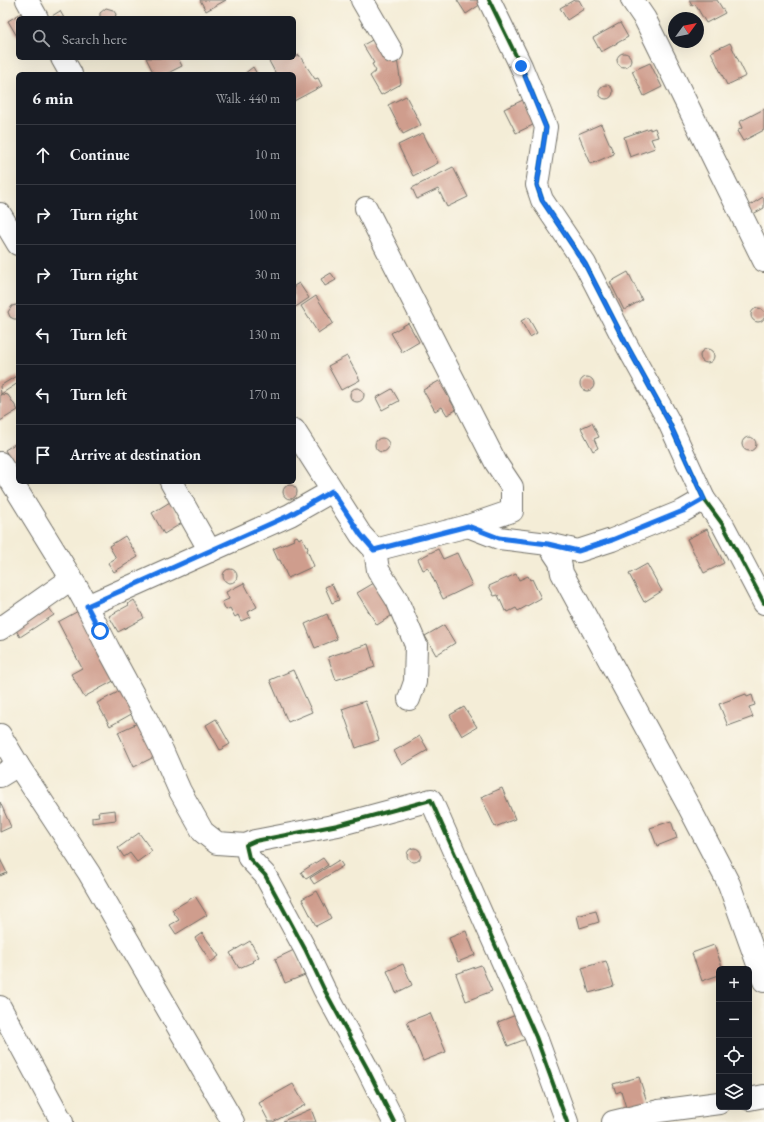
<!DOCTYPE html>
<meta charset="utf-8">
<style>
:root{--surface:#171b24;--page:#242831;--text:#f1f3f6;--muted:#9ea1a6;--line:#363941}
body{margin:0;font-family:"EB Garamond",serif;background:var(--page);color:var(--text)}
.controls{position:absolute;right:12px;bottom:12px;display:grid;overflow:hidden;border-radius:6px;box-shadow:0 4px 16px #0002}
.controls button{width:36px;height:36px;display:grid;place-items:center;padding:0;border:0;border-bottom:1px solid var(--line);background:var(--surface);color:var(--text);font:20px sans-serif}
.compass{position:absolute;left:668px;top:12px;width:36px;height:36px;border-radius:50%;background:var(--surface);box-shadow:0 4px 16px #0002;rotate:57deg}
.stop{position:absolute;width:12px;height:12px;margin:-9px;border:3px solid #1a73e8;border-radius:50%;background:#fff}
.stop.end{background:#1a73e8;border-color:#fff;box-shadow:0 1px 4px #0008}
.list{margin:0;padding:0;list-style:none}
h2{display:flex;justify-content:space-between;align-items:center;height:52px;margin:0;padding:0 16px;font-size:17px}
h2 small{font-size:13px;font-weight:400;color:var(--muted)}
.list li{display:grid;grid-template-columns:26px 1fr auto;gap:12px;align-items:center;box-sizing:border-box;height:60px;padding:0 16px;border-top:1px solid var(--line)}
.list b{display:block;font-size:15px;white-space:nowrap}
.list em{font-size:13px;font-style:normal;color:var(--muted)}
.icon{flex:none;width:22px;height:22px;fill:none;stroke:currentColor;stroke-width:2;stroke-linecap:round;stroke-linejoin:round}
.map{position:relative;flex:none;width:764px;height:1122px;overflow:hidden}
.search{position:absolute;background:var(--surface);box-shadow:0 4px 16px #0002;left:16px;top:16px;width:280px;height:44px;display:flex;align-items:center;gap:10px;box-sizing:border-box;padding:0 14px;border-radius:6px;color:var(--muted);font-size:15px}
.panel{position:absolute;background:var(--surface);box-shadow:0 4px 16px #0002;left:16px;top:72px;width:280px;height:412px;border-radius:6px}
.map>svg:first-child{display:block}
</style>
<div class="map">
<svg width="764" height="1122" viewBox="0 0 764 1122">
<rect width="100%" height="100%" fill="#fbf7ec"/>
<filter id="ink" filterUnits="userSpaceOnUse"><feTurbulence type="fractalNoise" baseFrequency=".025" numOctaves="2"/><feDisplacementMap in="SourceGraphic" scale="8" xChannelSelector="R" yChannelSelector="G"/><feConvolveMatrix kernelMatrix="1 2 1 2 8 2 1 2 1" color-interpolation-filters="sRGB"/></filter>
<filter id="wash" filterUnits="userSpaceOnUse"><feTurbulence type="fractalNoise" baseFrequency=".012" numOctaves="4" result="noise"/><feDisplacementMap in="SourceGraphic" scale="16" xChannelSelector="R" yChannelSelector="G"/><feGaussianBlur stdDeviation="0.9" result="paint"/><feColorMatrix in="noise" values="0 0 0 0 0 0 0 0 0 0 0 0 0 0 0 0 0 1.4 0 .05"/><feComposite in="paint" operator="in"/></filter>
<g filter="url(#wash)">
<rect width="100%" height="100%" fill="#f4edd7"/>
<g id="blocks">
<g fill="#cf9d8d">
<path d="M200 0H226L206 11Z"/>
<path d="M457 0H482L484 2 466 14Z"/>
<path d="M574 0H579L584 9 567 20 560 8Z"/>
<path d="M689 0H717L725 13 706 23 695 4 692 6Z"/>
<path d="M106 8 113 10 116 14 115 18H100V13Z"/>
<path d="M60 11 64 18H53L52 16Z"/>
<path d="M23 12 26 18H18V38L8 21Z"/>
<path d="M620 23 628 37 601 52 593 38Z"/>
<path d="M374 39 384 55 382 56 383 58 384 57 397 59 401 84 381 95 370 76 376 71 372 64 374 63 363 45Z"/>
<path d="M730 43 746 76 727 85 711 52Z"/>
<circle cx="624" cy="60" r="7"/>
<path d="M299 55 315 79 318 78 322 86 294 101V74H276L269 61 273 58H294Z"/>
<path d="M146 58H178L182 66 166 74H154Z"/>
<path d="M650 63 662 87 644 96 632 71Z"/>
<path d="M253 67 257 74H244Z"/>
<circle cx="606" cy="92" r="7"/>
<path d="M406 96 421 125 403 134 388 105Z"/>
<path d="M523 100 535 124 516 133 504 109Z"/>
<path d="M764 109V130L743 141 737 131 742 128 739 122Z"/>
<path d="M601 124 614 154 591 164 578 134Z"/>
<path d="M650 128V130L655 128 658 137 651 139 655 148 630 157 624 137Z"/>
<path d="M423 133 438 163 413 176 398 145Z"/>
<path d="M453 167 468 197 447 207 438 189 417 199 412 188Z"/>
<path d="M763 197 764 199V208L753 214 747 207Z"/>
<path d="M628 272 642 300 624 310 610 282Z"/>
<path d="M331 273 336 280 325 286 321 279Z"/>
<path d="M299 283 309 298 294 308V286Z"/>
<path d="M316 296 333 323 318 333 301 306Z"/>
<path d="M16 305H18V319H14L10 317 8 312 12 306Z"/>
<circle cx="758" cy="315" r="7"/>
<path d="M528 317 537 333 530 337 521 321Z"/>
<path d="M408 323 419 342 402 352 391 333Z"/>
<circle cx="707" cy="356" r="7"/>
<path d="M347 356 360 380 341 390 328 366Z"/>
<path d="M18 375V383L1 394 0 386Z"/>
<circle cx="587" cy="384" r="7"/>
<path d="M439 381 456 410 447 415 442 407 435 411 423 390Z"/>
<circle cx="357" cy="395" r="7"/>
<path d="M392 389 399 401 382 410 376 398Z"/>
<path d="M1 394 8 395 18 410 0 421V395Z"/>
<path d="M592 423 599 437 594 439 598 448 593 451 581 428Z"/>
<circle cx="749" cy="444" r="7"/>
<circle cx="382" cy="445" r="7"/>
<path d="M18 442V470H17L5 450Z"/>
<circle cx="290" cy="492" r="7"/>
<path d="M170 502 182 523 164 534 152 513Z"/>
<path d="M707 529 724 563 704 573 687 539Z"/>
<path d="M125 536 138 557 114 572 108 563 116 558 109 546Z"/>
<path d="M297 536 299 539 302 537 306 546H307L308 549 307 550 314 566 288 578 280 560H278L273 549 294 540 293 538Z"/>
<path d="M438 549 443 559 457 553 472 585 443 599 428 568 423 570 418 559Z"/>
<path d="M647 564 662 591 644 602 629 574Z"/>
<circle cx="230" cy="576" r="7"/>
<path d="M516 574 519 580 528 576 530 580 532 579 541 598 518 611 516 608 508 612 507 610 505 611 498 595 494 596 489 586Z"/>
<path d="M244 583 257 607 248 612 250 617 241 621 238 615 235 617 230 608 226 610 222 602 229 599 226 592Z"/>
<path d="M374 583 394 614 377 625 357 593Z"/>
<path d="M332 584 339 600 332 603 325 587Z"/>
<path d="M134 600 144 618 118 632 109 616 129 605 128 604Z"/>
<path d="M46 603 54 615 20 637 13 625Z"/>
<path d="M82 609 119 678 84 697 71 674 82 668 58 622Z"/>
<path d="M327 614 337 639 315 648 305 624Z"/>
<path d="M444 625 455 643 436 655 425 636Z"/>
<path d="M368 644 375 667 336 680 328 657Z"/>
<path d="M293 670 312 712 288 722 270 680Z"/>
<path d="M122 690 135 712 110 726 97 703Z"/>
<path d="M746 694 747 697 752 695 755 705 749 707 753 717 728 726 719 704Z"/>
<path d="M365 701 379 740 356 748 342 709Z"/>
<path d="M464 707 477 727 462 736 450 715Z"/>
<path d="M216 719 230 744 220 750 206 725Z"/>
<path d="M140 722 156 756 134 767 118 732Z"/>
<path d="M420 736 428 750 402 765 394 751Z"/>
<path d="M502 788 515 819 495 827 481 797Z"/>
<path d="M0 802 11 827 0 832Z"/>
<path d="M115 810 116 820 92 823V817L99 816 98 812Z"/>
<path d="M671 821 677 838 657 846 650 828Z"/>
<path d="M139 833 152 851 137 862 130 853 124 857 118 848Z"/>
<circle cx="414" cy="855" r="7"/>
<path d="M323 858 328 865 306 879 301 872Z"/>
<path d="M0 859 7 873 0 876Z"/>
<path d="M339 860 343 866 314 884 310 878Z"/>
<path d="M317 891 331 918 316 926 302 899Z"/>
<path d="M195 896 207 915 176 934 170 925 179 920 172 910Z"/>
<path d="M596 911 599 922 580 928 577 916Z"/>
<path d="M466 931 475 955 458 962 449 938Z"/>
<path d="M202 933 219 956 211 962 195 938Z"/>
<path d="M250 941 259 957 252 961 253 962 239 968 230 953Z"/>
<path d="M714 945 723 969H719V975L702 981 692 953Z"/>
<path d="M294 950 305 975 285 983 275 959Z"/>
<path d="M606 961 614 986 589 993 582 968Z"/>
<path d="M403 964 412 985 396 993 387 971Z"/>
<path d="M481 965 492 991 466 1001 456 974Z"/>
<path d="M430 1013 446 1052 423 1061 407 1022Z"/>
<path d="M516 1015 526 1039 508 1046 498 1022Z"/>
<path d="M639 1077 648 1105 627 1111 621 1091 616 1093 613 1084Z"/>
<path d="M293 1084 305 1105 273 1122H269L259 1103Z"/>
<path d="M311 1109 316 1122H284L283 1121Z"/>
</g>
</g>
</g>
<g filter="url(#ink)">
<use href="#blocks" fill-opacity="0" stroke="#716f67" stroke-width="1"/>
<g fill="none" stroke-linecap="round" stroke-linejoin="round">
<g stroke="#716f67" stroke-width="24">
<g id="minor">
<path d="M27 0 37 18"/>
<path d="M362 0 392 52"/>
<path d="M489 0 521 66 546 127 537 185 542 200 585 264 625 342 668 420 704 499 723 525 764 603"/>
<path d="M632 0 645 19 764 261"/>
<path d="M62 58 71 74"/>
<path d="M366 208 496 463 512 487V511L468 526 375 550"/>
<path d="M0 214 18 244"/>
<path d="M294 430 361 535 375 550 378 570 397 600 416 645 415 682 409 699"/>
<path d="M0 463 76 586 87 606 290 515 332 491"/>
<path d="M171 482 210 551"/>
<path d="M468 526 499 538 548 544 578 551 612 540 683 511 704 499"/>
<path d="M548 544 560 562 562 573 689 807 729 884 764 981"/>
<path d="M87 606 108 648 146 718 162 750 180 791 203 832 217 843 246 845"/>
<path d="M0 629 71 579"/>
<path d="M0 735 18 765 89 873 233 1122"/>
<path d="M0 776 18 765"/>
<path d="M0 1007 62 1122"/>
<path d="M749 1099 764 1096"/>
<path d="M394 1122 367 1068 324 989 305 949 265 875 249 858 246 845 255 841 338 825 431 800 536 1037 567 1122"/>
<path d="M613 1122 659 1111 719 1103"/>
</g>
</g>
<use href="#minor" stroke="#fff" stroke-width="22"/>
<g stroke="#fbf7ec" stroke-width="6">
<g id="cycleway">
<path d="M489 0 521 66 546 127 537 185 542 200 585 264 625 342 668 420 704 499 723 525 764 603"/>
<path d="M394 1122 367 1068 324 989 305 949 265 875 249 858 246 845 255 841 338 825 431 800 536 1037 567 1122"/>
</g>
</g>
<use href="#cycleway" stroke="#1b5e20" stroke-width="4"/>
</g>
</g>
<g fill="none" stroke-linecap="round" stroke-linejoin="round" filter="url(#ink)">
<path stroke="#1a73e8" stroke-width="5" d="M100 631 87 606 290 515 332 491 361 535 374 550 468 526 499 538 548 544 578 551 612 540 683 511 704 499 668 420 625 342 585 264 542 200 537 185 546 128 521 66"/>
</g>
</svg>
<div class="controls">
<button>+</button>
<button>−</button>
<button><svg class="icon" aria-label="locate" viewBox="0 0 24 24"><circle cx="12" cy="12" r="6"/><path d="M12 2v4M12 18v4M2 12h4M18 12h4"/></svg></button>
<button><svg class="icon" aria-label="layers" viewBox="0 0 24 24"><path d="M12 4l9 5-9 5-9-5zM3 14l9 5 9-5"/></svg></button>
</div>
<svg class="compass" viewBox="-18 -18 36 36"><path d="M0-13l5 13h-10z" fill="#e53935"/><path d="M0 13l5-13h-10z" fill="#9ea1a6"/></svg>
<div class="stop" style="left:100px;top:631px"></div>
<div class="stop end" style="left:521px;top:66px"></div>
<div class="search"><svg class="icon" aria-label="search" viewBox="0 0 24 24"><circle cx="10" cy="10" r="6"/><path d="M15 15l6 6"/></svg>Search here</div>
<section class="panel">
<h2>6 min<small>Walk · 440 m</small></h2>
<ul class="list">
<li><svg class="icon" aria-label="ahead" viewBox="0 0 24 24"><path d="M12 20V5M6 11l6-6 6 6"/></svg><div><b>Continue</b></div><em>10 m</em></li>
<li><svg class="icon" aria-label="right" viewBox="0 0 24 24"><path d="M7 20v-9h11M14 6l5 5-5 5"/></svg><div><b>Turn right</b></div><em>100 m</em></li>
<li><svg class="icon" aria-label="right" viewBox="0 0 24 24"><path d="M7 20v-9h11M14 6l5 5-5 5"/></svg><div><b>Turn right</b></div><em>30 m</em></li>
<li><svg class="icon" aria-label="left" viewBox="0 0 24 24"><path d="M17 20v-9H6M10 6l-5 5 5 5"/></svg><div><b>Turn left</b></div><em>130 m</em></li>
<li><svg class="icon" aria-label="left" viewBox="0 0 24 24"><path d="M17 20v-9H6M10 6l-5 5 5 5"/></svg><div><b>Turn left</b></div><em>170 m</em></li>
<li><svg class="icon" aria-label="arrive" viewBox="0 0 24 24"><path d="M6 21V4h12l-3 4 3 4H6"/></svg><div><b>Arrive at destination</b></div></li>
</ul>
</section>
</div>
